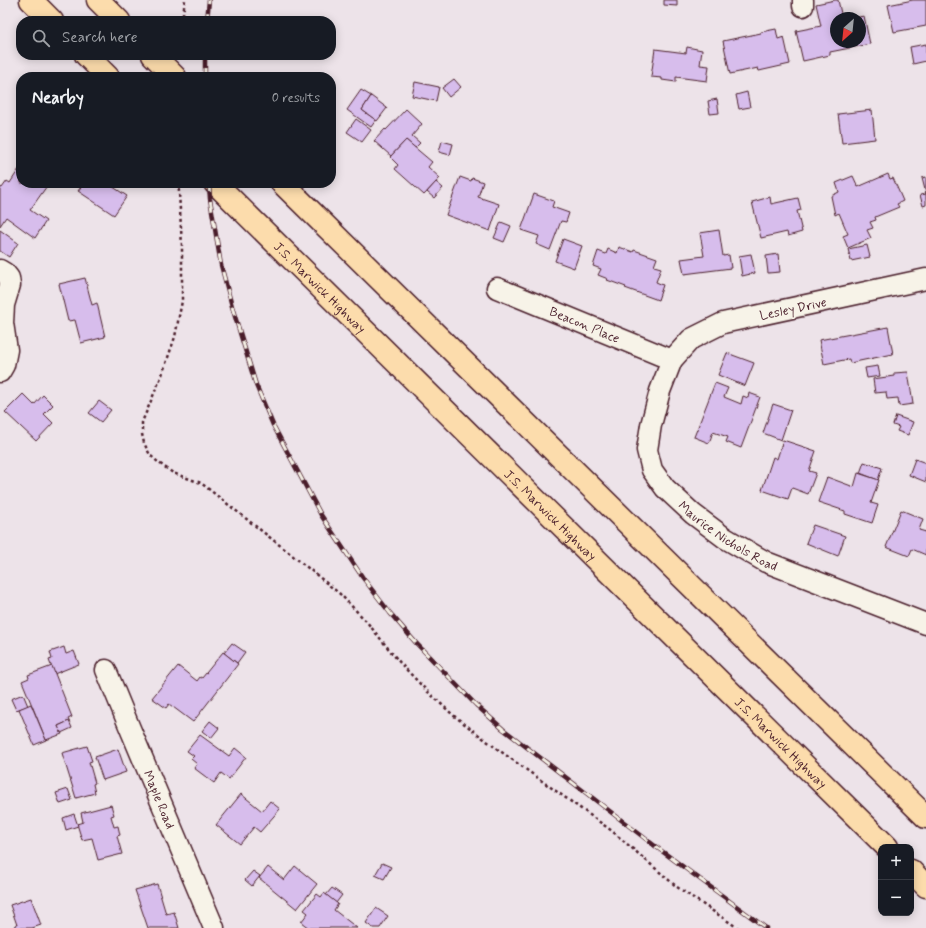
<!DOCTYPE html>
<meta charset="utf-8">
<style>
:root{--surface:#171b24;--page:#242831;--text:#f1f3f6;--muted:#9ea1a6;--line:#363941}
body{margin:0;font-family:Mynerve,sans-serif;background:var(--page);color:var(--text)}
.controls{position:absolute;right:12px;bottom:12px;display:grid;overflow:hidden;border-radius:8px;box-shadow:0 2px 10px #0003}
.controls button{width:36px;height:36px;display:grid;place-items:center;padding:0;border:0;border-bottom:1px solid var(--line);background:var(--surface);color:var(--text);font:20px sans-serif}
.compass{position:absolute;left:830px;top:12px;width:36px;height:36px;border-radius:50%;background:var(--surface);box-shadow:0 2px 10px #0003;rotate:207deg}
.list{margin:0;padding:0;list-style:none}
h2{display:flex;justify-content:space-between;align-items:center;height:52px;margin:0;padding:0 16px;font-size:17px}
h2 small{font-size:13px;font-weight:400;color:var(--muted)}
.icon{flex:none;width:22px;height:22px;fill:none;stroke:currentColor;stroke-width:2;stroke-linecap:round;stroke-linejoin:round}
.map{position:relative;flex:none;width:926px;height:928px;overflow:hidden}
.search{position:absolute;background:var(--surface);box-shadow:0 2px 10px #0003;left:16px;top:16px;width:320px;height:44px;display:flex;align-items:center;gap:10px;box-sizing:border-box;padding:0 14px;border-radius:16px;color:var(--muted);font-size:15px}
.panel{position:absolute;background:var(--surface);box-shadow:0 2px 10px #0003;left:16px;top:72px;width:320px;height:116px;border-radius:16px}
.map>svg:first-child{display:block}
</style>
<div class="map">
<svg width="926" height="928" viewBox="0 0 926 928">
<rect width="100%" height="100%" fill="#ede3e9"/>
<filter id="ink" filterUnits="userSpaceOnUse"><feTurbulence type="fractalNoise" baseFrequency=".025" numOctaves="2"/><feDisplacementMap in="SourceGraphic" scale="8" xChannelSelector="R" yChannelSelector="G"/><feConvolveMatrix kernelMatrix="1 2 1 2 8 2 1 2 1" color-interpolation-filters="sRGB"/></filter>
<g filter="url(#ink)">
<g fill="#d7bdec" stroke="#4a1f2b">
<path d="M664 0H677V6L664 5Z"/>
<path d="M835 0H838L842 18H836V42H860V18H853L864 16 870 44 830 52V55L803 61 796 31 821 26 816 4Z"/>
<path d="M913 0H926V26L894 32 888 5Z"/>
<path d="M776 29 778 39 784 37 790 64 759 71 758 68 730 74 723 41 761 33V32Z"/>
<path d="M926 44V61L913 64 910 47Z"/>
<path d="M687 47 702 50 700 65 709 66 707 81 676 77V82L662 80V78L651 77 655 49 686 53Z"/>
<path d="M454 79 461 87 449 97 442 88Z"/>
<path d="M415 82 439 87 436 101 412 96Z"/>
<path d="M361 90 371 96 362 110 376 120 371 127 347 110Z"/>
<path d="M747 92 750 107 739 109 736 95Z"/>
<path d="M371 96 387 108 377 121 362 110Z"/>
<path d="M717 99 719 113 710 114 708 101Z"/>
<path d="M406 109 422 124 412 136 420 143 415 148 406 140 391 156 374 141 385 129 386 130Z"/>
<path d="M872 110 875 139 842 143 838 114Z"/>
<path d="M356 119 371 130 362 142 347 132Z"/>
<path d="M406 140 432 162 428 167 440 178 424 195 395 169 398 165 390 157Z"/>
<path d="M442 141 453 144 450 155 439 152Z"/>
<path d="M19 169 21 170V183H49L30 210 46 221 35 238 6 217 0 226V187L2 188 7 181 10 183Z"/>
<path d="M888 174 890 179 893 178 903 201 897 204 899 207 875 217 876 220 870 222 873 228 867 230 871 238 848 248 843 236 848 234 839 213 835 215 831 196 839 192 836 183 853 176 858 187Z"/>
<path d="M460 177 471 181 472 178 483 182 478 197 499 204 490 231 446 215Z"/>
<path d="M926 177V205L923 206 920 195 926 194 922 178Z"/>
<path d="M436 182 443 188 434 198 427 192Z"/>
<path d="M82 183H107L127 196 114 215 78 191 83 184Z"/>
<path d="M534 194 554 201 552 207 569 213 566 222 561 221 550 250 536 244 539 236 521 230Z"/>
<path d="M770 197 771 204 798 198 801 210 797 211 802 232 788 236 787 232 761 238 752 202Z"/>
<path d="M501 222 511 226 504 242 494 238Z"/>
<path d="M0 230 18 243 9 257 0 251Z"/>
<path d="M719 230 723 256 729 255 731 268 684 274 681 259 704 256 700 233Z"/>
<path d="M563 239 582 246 574 268 555 261Z"/>
<path d="M867 245 870 257 851 261 848 249Z"/>
<path d="M619 247 633 252 634 250 657 258 654 266 661 268 656 282 663 285 658 300 625 288 626 287 607 280 608 279 598 275 601 269 593 266 598 251 606 254 608 249 617 253Z"/>
<path d="M751 254 755 273 742 276 739 256Z"/>
<path d="M778 254 780 272 768 273 766 256Z"/>
<path d="M85 278 92 305 97 303 105 337 81 343 75 320 68 321 59 284Z"/>
<path d="M888 327 893 354 850 363 849 359 824 364 819 340Z"/>
<path d="M727 353 754 363 745 386 718 375Z"/>
<path d="M878 366 880 376 867 378 865 368Z"/>
<path d="M908 372 913 404 899 406 898 398 887 399 886 392 875 393 873 379 894 376V373Z"/>
<path d="M715 383 728 388 724 397 741 404 743 396 748 398 749 393 760 397 741 448 726 442 728 437 713 432 709 443 694 437Z"/>
<path d="M23 394 34 405 43 395 53 405 44 414 53 423 36 441 5 412Z"/>
<path d="M99 401 111 410 101 422 89 413Z"/>
<path d="M773 404 791 410 781 440 763 433Z"/>
<path d="M896 416 913 422 908 435 897 431 899 427 893 425Z"/>
<path d="M783 440 816 451 809 471 816 473 808 494 792 488 788 499 762 490 773 457 777 459Z"/>
<path d="M915 459 926 463V482L909 475Z"/>
<path d="M864 462 882 468 878 480 860 473Z"/>
<path d="M858 473 879 480 871 503 878 505 872 523 845 514V511L818 502 827 477 854 487Z"/>
<path d="M901 510 923 519 919 530 926 532V555L912 549 909 556 886 547Z"/>
<path d="M813 525 845 536 838 556 806 543Z"/>
<path d="M232 643 245 652 237 663 224 653Z"/>
<path d="M64 647 66 654 74 651 79 664 54 674 49 660 52 659 50 652Z"/>
<path d="M223 652 238 664 193 722 169 704 166 708 152 698 178 666 197 681 200 677 202 678Z"/>
<path d="M52 666 72 717 68 719 69 721 58 726 62 734 46 740 22 681 29 678 28 675Z"/>
<path d="M23 694 28 706 16 710 11 699Z"/>
<path d="M31 704 46 740 34 745 19 709Z"/>
<path d="M69 721 72 728 61 733 58 726Z"/>
<path d="M210 721 219 728 211 738 202 731Z"/>
<path d="M200 735 229 756 235 748 246 757 229 779 221 773 214 783 194 768 197 764 191 759 194 756 187 751Z"/>
<path d="M87 746 92 761 89 762 95 783 93 784 95 793 76 798 62 753Z"/>
<path d="M118 749 126 772 103 780 95 757Z"/>
<path d="M68 789 72 800 60 804 56 793Z"/>
<path d="M241 794 262 811 270 801 280 809 260 832 254 827 240 844 216 825Z"/>
<path d="M111 805 114 815 111 816 114 827 118 826 120 835 117 836 122 854 98 860 92 838 82 840 77 824 83 822 81 813Z"/>
<path d="M74 814 78 826 66 830 63 818Z"/>
<path d="M382 863 391 867 384 879 375 875Z"/>
<path d="M295 866 317 884 297 909 259 878 268 867 284 880Z"/>
<path d="M253 871 260 876 252 886 245 880Z"/>
<path d="M157 884 166 914 174 912 179 928H148L135 890Z"/>
<path d="M332 888 342 895 336 903 326 895Z"/>
<path d="M324 893 338 904 334 910 357 928H309L301 922 308 913 304 910 317 894 321 897Z"/>
<path d="M31 898 41 925 32 928H15L14 926 17 925 10 905Z"/>
<path d="M376 908 388 916 380 928H373L366 923Z"/>
</g>
<g fill="none" stroke-linecap="round" stroke-linejoin="round">
<g stroke="#4a1f2b" stroke-width="23">
<g id="minor">
<path d="M803 0V6"/>
<path d="M0 270 5 273 9 278 10 285 4 305 3 323 7 350 4 365 0 372"/>
<path id="s1" d="M926 279 723 323 691 339 672 360 660 391 651 425 647 450 652 470 665 488 693 514 725 538 766 562 926 624"/>
<path id="s2" d="M497 288 672 360"/>
<path id="s3" d="M106 670 129 726 214 928"/>
</g>
</g>
<g stroke="#4a1f2b" stroke-width="25">
<g id="highway">
<path d="M31 0 52 21"/>
<path d="M98 0 119 21"/>
<path d="M86 55 108 77"/>
<path d="M153 55 175 77"/>
<path id="s4" d="M215 183 887 847"/>
<path d="M282 183 926 817"/>
<path d="M911 871 926 886"/>
</g>
</g>
<g stroke="#4a1f2b" stroke-width="2.5" stroke-dasharray="3 3" stroke-linecap="butt">
<path d="M182 21 185 0"/>
<path d="M178 183 179 192 182 246V301L175 337 162 375 142 422V434L144 443 150 455 159 463 173 473 201 483 287 551 340 594 366 621 401 664 426 690 453 715 496 748 612 831 677 887 738 928"/>
</g>
<use href="#minor" stroke="#f7f3e8" stroke-width="20"/>
<use href="#highway" stroke="#fcdcac" stroke-width="22"/>
<g stroke="#4a1f2b" stroke-width="4.5">
<g id="rail">
<path d="M207 21 209 0"/>
<path d="M205 77V55"/>
<path d="M209 183 210 199 221 265 233 310 256 385 273 425 321 515 363 578 390 613 416 643 476 705 503 729 655 846 766 928"/>
</g>
</g>
<use href="#rail" stroke="#f7f3e8" stroke-width="3" stroke-dasharray="9" stroke-linecap="butt"/>
</g>
</g>
<g text-anchor="middle" stroke-width="3" stroke-linejoin="round" paint-order="stroke">
<g font-size="13" fill="#4a1f2b" stroke="#f7f3e8">
<text dy="5" stroke="none"><textPath href="#s4" startOffset="148">J.S. Marwick Highway</textPath></text>
<text transform="translate(793 308) rotate(-12)" y="5">Lesley Drive</text>
<text dy="5" stroke="none"><textPath href="#s2" startOffset="95">Beacon Place</textPath></text>
<text dy="5" stroke="none"><textPath href="#s4" startOffset="472">J.S. Marwick Highway</textPath></text>
<text dy="5" stroke="none"><textPath href="#s1" startOffset="488">Maurice Nichols Road</textPath></text>
<text dy="5" stroke="none"><textPath href="#s4" startOffset="796">J.S. Marwick Highway</textPath></text>
<text dy="5" stroke="none"><textPath href="#s3" startOffset="140">Maple Road</textPath></text>
</g>
</g>
</svg>
<div class="controls">
<button>+</button>
<button>−</button>
</div>
<svg class="compass" viewBox="-18 -18 36 36"><path d="M0-13l5 13h-10z" fill="#e53935"/><path d="M0 13l5-13h-10z" fill="#9ea1a6"/></svg>
<div class="search"><svg class="icon" aria-label="search" viewBox="0 0 24 24"><circle cx="10" cy="10" r="6"/><path d="M15 15l6 6"/></svg>Search here</div>
<section class="panel">
<h2>Nearby<small>0 results</small></h2>
<ul class="list">
</ul>
</section>
</div>
